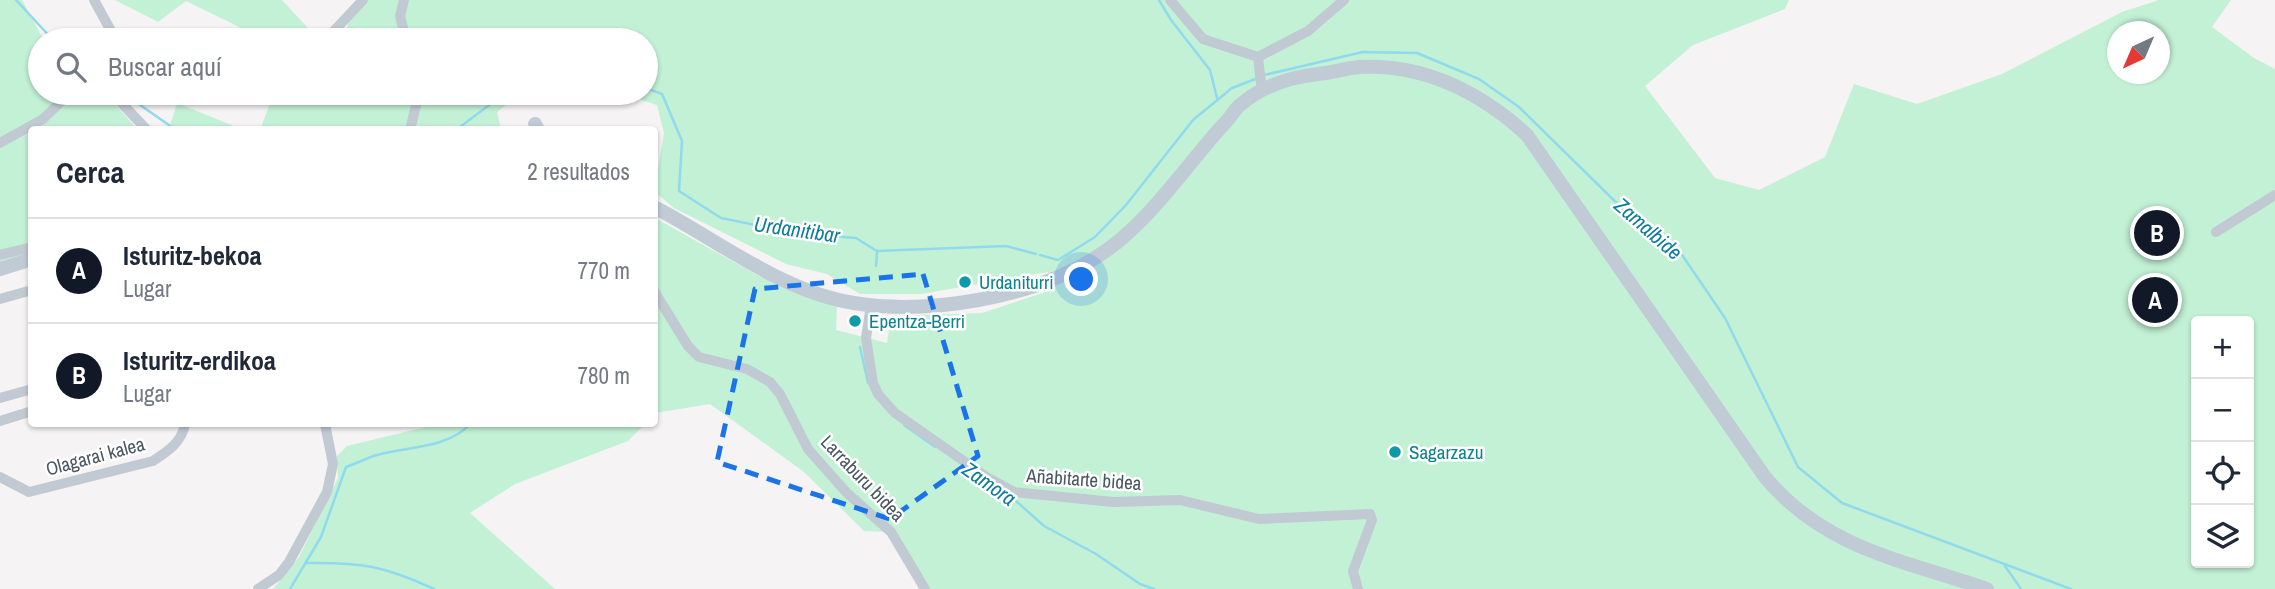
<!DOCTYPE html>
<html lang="es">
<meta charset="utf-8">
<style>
:root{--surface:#fff;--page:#f2f2f3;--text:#1f2937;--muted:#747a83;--line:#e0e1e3;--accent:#111827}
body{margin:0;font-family:"Archivo Narrow",sans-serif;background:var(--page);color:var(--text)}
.controls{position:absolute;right:21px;bottom:21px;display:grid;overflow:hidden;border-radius:7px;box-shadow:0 2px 5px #0004}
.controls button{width:63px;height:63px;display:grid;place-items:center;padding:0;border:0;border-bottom:2px solid var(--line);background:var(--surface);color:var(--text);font:35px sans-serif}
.compass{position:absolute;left:2107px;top:21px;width:63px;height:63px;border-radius:50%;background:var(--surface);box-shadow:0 2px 5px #0004;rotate:224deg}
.you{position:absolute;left:1082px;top:280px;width:24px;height:24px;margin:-18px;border:5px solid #fff;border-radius:50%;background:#1a73e8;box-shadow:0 0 0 10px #1a73e833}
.badge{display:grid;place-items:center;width:46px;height:46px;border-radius:50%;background:var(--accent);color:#fff;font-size:23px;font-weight:700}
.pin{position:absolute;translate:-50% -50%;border:4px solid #fff;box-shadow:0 2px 7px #0006}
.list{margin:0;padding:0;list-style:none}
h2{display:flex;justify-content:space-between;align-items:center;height:91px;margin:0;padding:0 28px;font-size:30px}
h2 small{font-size:23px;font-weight:400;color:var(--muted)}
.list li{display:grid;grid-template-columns:46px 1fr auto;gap:21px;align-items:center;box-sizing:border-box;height:105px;padding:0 28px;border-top:2px solid var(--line)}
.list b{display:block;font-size:26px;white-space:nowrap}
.list p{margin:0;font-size:23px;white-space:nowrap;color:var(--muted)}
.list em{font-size:23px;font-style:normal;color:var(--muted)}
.icon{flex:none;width:38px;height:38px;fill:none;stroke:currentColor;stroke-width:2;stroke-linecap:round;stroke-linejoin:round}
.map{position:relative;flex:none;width:2275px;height:589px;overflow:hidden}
.search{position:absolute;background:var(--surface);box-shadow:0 2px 5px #0004;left:28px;top:28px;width:630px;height:77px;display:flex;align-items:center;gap:18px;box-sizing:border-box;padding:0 24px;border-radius:38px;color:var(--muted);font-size:26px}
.panel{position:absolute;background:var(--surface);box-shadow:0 2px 5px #0004;left:28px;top:126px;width:630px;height:301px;border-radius:7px}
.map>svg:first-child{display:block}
</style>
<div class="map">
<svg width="2275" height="589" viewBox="0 0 2275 589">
<rect width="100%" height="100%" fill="#f5f3f3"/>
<g fill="#c3f1d5" fill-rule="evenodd">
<path d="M0 0H22L42 37 60 40H40V93H105L137 129 32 130 31 255 0 266Z"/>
<path d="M115 0H282L319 40H266L186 1 158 22Z"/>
<path d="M363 0H1789L1785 9 1693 45 1645 86 1715 178 1759 190 1825 157 1854 84 1917 104 2002 74 2122 12 2159 0H2231L2212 27 2254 58 2275 69V589H921L894 532 864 531 804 472 710 404 655 413V218L759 276 837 305 836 330 887 343 891 316 982 313 1052 290 1048 272 921 294H860L827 274 786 264 674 208 655 192V174L657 175 664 133 657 105 620 93H646V40H341L356 7ZM2118 32H2160V74H2118ZM2196 321H2249V563H2196Z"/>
<path d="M274 93H522L497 112 501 129 260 130Z"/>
<path d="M177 103 241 129H169Z"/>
<path d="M438 424H645L628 441 515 484 470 513 555 589H273L299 557 338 478 337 456 347 446Z"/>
</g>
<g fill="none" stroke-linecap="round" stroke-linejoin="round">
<g stroke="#90daee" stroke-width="2.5">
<path d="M16 0 53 40"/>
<path d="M1159 0 1171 20 1210 70 1217 98"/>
<path d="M1264 75 1363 52 1417 53 1479 79 1519 107 1632 218 1680 252 1725 318 1798 467 1842 503 2071 589"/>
<path d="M646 88 662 94 682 141 679 191 721 218 794 233 856 238 877 251 1006 246 1036 254"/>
<path d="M123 93 176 130"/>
<path d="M456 130 505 93"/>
<path d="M1040 255 1058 260 1095 237 1126 205 1193 120 1232 88 1258 78"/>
<path d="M876 266 877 252"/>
<path d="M860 347 868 383"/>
<path d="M904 425 935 447"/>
<path d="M1006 492 1044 526 1096 554 1140 584 1154 589"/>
<path d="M306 563C361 562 384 566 434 589"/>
<path d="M2005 566 2021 589"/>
<path d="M290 589 321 537 346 467C357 463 367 458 377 455 406 447 449 448 470 424"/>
</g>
<g stroke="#c1cad2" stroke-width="10">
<path d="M94 0 116 40"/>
<path d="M404 0 400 16 406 40"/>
<path d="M1170 0 1203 39 1258 57 1261 84"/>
<path d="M322 36 333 32 363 0"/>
<path d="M1258 57 1308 31 1344 0"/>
<path d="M112 93 147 130"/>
<path d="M410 130 419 93"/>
<path d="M0 143 43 119 70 93"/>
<path d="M2216 232 2275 195"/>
<path d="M0 255 32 247"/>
<path d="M654 291 688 346 699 357 747 369 770 382 780 394 808 449 846 492 891 532 925 589"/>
<path d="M0 299 32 290"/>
<path d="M871 305 866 338 873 383 878 394 895 413 988 478 1014 492 1113 502 1180 500 1259 519 1370 514 1372 520 1353 571 1358 589"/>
<path d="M0 398 32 389"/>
<path d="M0 421 32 411"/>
<path d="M0 477 29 492 153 461C168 451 182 442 185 424"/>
<path d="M258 589 279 575 289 562 327 492 333 464 325 424"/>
</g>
<g stroke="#c1cbd6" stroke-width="14">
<path d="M535 124 538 130"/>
<path d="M654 207C718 240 782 292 854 303 928 315 1031 298 1095 258 1146 227 1183 169 1223 125 1230 119 1233 111 1240 105 1261 87 1290 77 1318 74 1332 73 1345 68 1360 67 1424 64 1480 92 1527 135L1765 477C1825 549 1903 560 1987 589"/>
<path d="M0 269 32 259"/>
</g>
</g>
<path fill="none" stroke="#1a73e8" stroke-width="5" stroke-dasharray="14 9" stroke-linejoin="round" d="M923 274 978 456 890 519 717 462 755 289Z"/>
<g fill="#0f9aa8" stroke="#fff" stroke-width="2.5">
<circle cx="965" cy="282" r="7"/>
<circle cx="855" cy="321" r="7"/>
<circle cx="1395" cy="452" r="7"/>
</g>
<g text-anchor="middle" stroke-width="5" stroke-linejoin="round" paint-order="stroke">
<g font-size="19" fill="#0d838f" stroke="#fff" text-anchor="start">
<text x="979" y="289">Urdaniturri</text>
<text x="869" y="328">Epentza-Berri</text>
<text x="1409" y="459">Sagarzazu</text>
</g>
<g font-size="19" fill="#4a5661" stroke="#fff">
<text transform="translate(95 456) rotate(-15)" y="7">Olagarai kalea</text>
<text transform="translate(863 478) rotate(46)" y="7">Larraburu bidea</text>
<text transform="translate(1084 479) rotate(4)" y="7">Añabitarte bidea</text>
</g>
<g font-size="21" font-style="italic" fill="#0c7c9b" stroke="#fff">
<text transform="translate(1648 229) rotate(41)" y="7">Zamalbide</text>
<text transform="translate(797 230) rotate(8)" y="7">Urdanitibar</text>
<text transform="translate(989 484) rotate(35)" y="7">Zamora</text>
</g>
</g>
</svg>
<div class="controls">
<button>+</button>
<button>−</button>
<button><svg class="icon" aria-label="locate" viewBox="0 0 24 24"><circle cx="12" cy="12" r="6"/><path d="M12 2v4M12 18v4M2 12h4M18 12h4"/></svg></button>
<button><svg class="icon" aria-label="layers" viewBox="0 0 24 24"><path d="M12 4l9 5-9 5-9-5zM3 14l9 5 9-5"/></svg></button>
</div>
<svg class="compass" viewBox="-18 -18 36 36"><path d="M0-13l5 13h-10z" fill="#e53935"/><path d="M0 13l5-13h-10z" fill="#747a83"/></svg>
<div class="you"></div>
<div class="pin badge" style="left:2155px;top:300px">A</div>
<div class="pin badge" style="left:2157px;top:233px">B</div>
<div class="search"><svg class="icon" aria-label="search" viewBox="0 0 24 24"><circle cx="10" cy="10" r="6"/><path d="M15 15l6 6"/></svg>Buscar aquí</div>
<section class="panel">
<h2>Cerca<small>2 resultados</small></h2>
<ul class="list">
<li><span class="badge">A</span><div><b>Isturitz-bekoa</b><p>Lugar</p></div><em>770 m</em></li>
<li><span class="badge">B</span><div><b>Isturitz-erdikoa</b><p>Lugar</p></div><em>780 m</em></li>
</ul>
</section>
</div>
